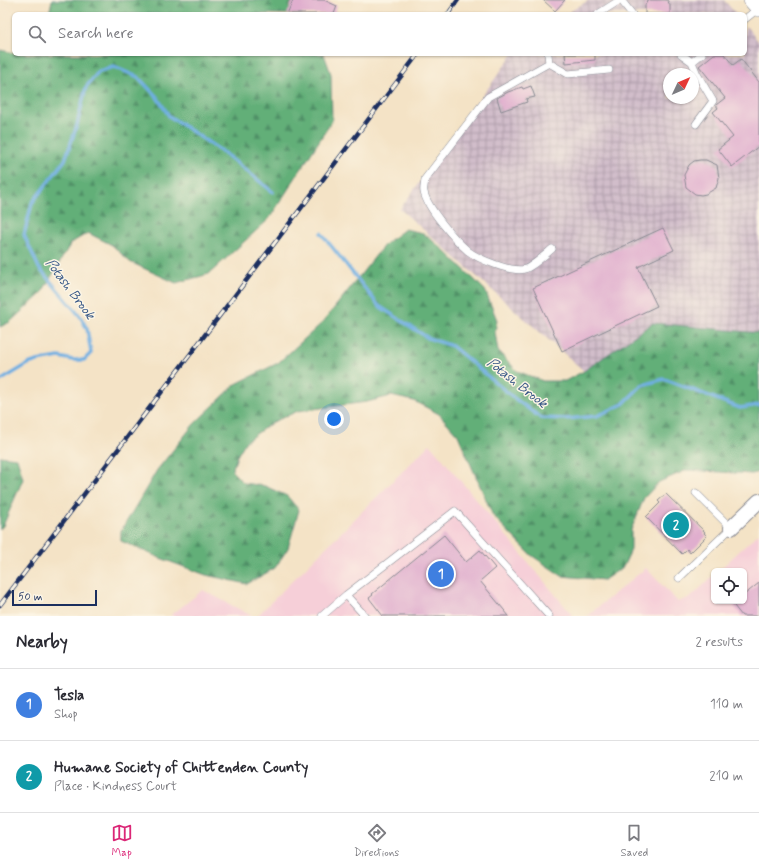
<!DOCTYPE html>
<html lang="en">
<head>
<meta charset="utf-8">
<style>
	:root { --surface:#fff; --page:#f7f7f7; --text:#2b2b33; --muted:#7c7c81; --line:#e1e1e2; --accent:#db2777 }
	body { margin:0; font-family:Mynerve,sans-serif; background:var(--page); color:var(--text) }
	.controls { position:absolute; right:12px; bottom:12px; display:grid; overflow:hidden; border-radius:6px; box-shadow:0 1px 3px #0004 }
	.controls button { width:36px; height:36px; display:grid; place-items:center; padding:0; border:0; border-bottom:1px solid var(--line); background:var(--surface); color:var(--text); font:20px sans-serif }
	.compass { position:absolute; left:663px; top:68px; width:36px; height:36px; border-radius:50%; background:var(--surface); box-shadow:0 1px 3px #0004; rotate:46deg }
	.scale { position:absolute; left:12px; bottom:10px; width:85px; box-sizing:border-box; padding-left:4px; border:2px solid #1b2f5e; border-top:0; font-size:11px; line-height:14px; white-space:nowrap; color:#1b2f5e; -webkit-text-stroke:3px #fcf5e5; paint-order:stroke }
	.you { position:absolute; left:334px; top:419px; width:14px; height:14px; margin:-10px; border:3px solid #fff; border-radius:50%; background:#1a73e8; box-shadow:0 0 0 6px #1a73e833 }
	.badge { display:grid; place-items:center; width:26px; height:26px; border-radius:50%; background:var(--accent); color:#fff; font-size:13px; font-weight:700 }
	.pin { position:absolute; translate:-50% -50%; border:2px solid #fff; box-shadow:0 1px 4px #0006 }
	.list { margin:0; padding:0; list-style:none }
	h2 { display:flex; justify-content:space-between; align-items:center; height:52px; margin:0; padding:0 16px; font-size:17px }
	h2 small { font-size:13px; font-weight:400; color:var(--muted) }
	.list li { display:grid; grid-template-columns:26px 1fr auto; gap:12px; align-items:center; box-sizing:border-box; height:72px; padding:0 16px; border-top:1px solid var(--line) }
	.list b { display:block; font-size:15px; white-space:nowrap }
	.list p { margin:0; font-size:13px; white-space:nowrap; color:var(--muted) }
	.list em { font-size:13px; font-style:normal; color:var(--muted) }
	.icon { flex:none; width:22px; height:22px; fill:none; stroke:currentColor; stroke-width:2; stroke-linecap:round; stroke-linejoin:round }
	.map { position:relative; flex:none; width:759px; height:616px; overflow:hidden }
	.search { position:absolute; background:var(--surface); box-shadow:0 1px 3px #0004; left:12px; right:12px; top:12px; height:44px; display:flex; align-items:center; gap:10px; box-sizing:border-box; padding:0 14px; border-radius:6px; color:var(--muted); font-size:15px }
	.sheet { height:196px; background:var(--surface) }
	nav { display:flex; justify-content:space-around; align-items:center; box-sizing:border-box; height:56px; border-top:1px solid var(--line); background:var(--surface); font-size:11px; color:var(--muted) }
	nav a { display:grid; justify-items:center; gap:2px }
	nav .on { color:var(--accent) }
	.map>svg:first-child { display:block }
</style>
</head>
<body>
<div class="map">
<svg width="759" height="616" viewBox="0 0 759 616">
	<defs>
		<pattern id="industrial-grid" width="8" height="8" patternUnits="userSpaceOnUse"><rect width="8" height="8" fill="#d1bdca"/><path d="M0 4h8M4 0v8" fill="none" stroke="#a99aa7"/></pattern>
		<pattern id="forest-firs" width="22" height="20" patternUnits="userSpaceOnUse"><rect width="22" height="20" fill="#62af78"/><path d="M5 1l3.5 6h-7zM16 11l3.5 6h-7z" fill="#508f66"/></pattern>
	</defs>
	<rect width="100%" height="100%" fill="#fcf5e5"/>
	<filter id="ink" filterUnits="userSpaceOnUse"><feTurbulence type="fractalNoise" baseFrequency=".025" numOctaves="2"/><feDisplacementMap in="SourceGraphic" scale="8" xChannelSelector="R" yChannelSelector="G"/><feConvolveMatrix kernelMatrix="1 2 1 2 8 2 1 2 1" color-interpolation-filters="sRGB"/></filter>
	<filter id="wash" filterUnits="userSpaceOnUse"><feTurbulence type="fractalNoise" baseFrequency=".012" numOctaves="4" result="noise"/><feDisplacementMap in="SourceGraphic" scale="16" xChannelSelector="R" yChannelSelector="G"/><feGaussianBlur stdDeviation="0.9" result="paint"/><feColorMatrix in="noise" values="0 0 0 0 0 0 0 0 0 0 0 0 0 0 0 0 0 1.4 0 .05"/><feComposite in="paint" operator="in"/></filter>
	<g filter="url(#wash)">
		<rect width="100%" height="100%" fill="#f4e3c6"/>
		<path fill="#f6cfd8" d="M 430,444 L 573,616 L 257,616 Z
			M 759,533 L 759,616 L 587,616 L 646,568 L 678,602 L 691,597 L 714,575 L 714,601 L 744,601 L 744,571 L 718,571 Z
			M 203,590 L 252,616 L 170,616 Z"/>
		<path fill="url(#industrial-grid)" fill-rule="evenodd" d="M 589,0 L 724,0 L 736,14 L 566,14 Z
			M 745,25 L 759,42 L 759,333 L 653,323 L 584,371 L 400,209 L 513,54 L 745,54 ZM 669,74 L 693,74 L 693,98 L 669,98 Z"/>
		<path fill="url(#forest-firs)" stroke="#3e6f6b" d="M 52,0 L 291,0 L 302,14 L 49,14 Z
			M 0,50 L 14,53 L 14,54 L 324,54 L 331,74 L 332,121 L 269,219 L 209,274 L 176,283 L 130,262 L 112,245 L 88,233 L 71,243 L 41,294 L 10,322 L 0,327 Z
			M 405,229 L 423,233 L 445,251 L 485,290 L 497,320 L 495,332 L 498,351 L 517,371 L 543,381 L 565,381 L 584,371 L 653,323 L 759,333 L 759,472 L 752,474 L 687,470 L 659,482 L 644,498 L 631,530 L 631,550 L 623,567 L 604,580 L 562,576 L 531,555 L 493,516 L 458,435 L 439,414 L 414,401 L 391,396 L 367,402 L 298,411 L 273,422 L 246,441 L 237,456 L 232,471 L 244,483 L 265,486 L 287,496 L 299,510 L 288,548 L 275,568 L 247,584 L 206,575 L 160,558 L 121,541 L 121,531 L 157,470 L 194,424 L 236,384 L 278,363 L 323,322 L 385,244 Z
			M 0,456 L 17,458 L 23,479 L 3,526 L 0,529 Z"/>
		<g fill="none" stroke-linecap="round" stroke-linejoin="round">
			<path stroke="#6fafe2" stroke-width="3.5" d="M 321,233 L 379,306 L 428,338 L 452,346 L 514,398 L 541,418 L 566,419 L 597,416 L 623,404 L 642,385 L 664,379 L 740,408 L 759,405
				M 0,381 L 28,364 L 37,361 L 59,357 L 73,360 L 84,360 L 91,353 L 87,329 L 80,316 L 39,268 L 24,235 L 32,203 L 65,160 L 77,125 L 86,87 L 99,71 L 114,67 L 138,77 L 157,97 L 169,116 L 224,153 L 273,192"/>
		</g>
		<g id="blocks">
			<path fill="#e0aece" d="M 293,0 L 324,0 L 337,6 L 334,14 L 287,14 Z
				M 543,0 L 565,0 L 555,11 Z
				M 648,0 L 667,0 L 670,5 L 670,14 L 645,14 L 645,5 Z
				M 565,54 L 595,54 L 595,60 L 566,63 Z
				M 714,54 L 724,54 L 733,65 L 741,59 L 759,82 L 759,146 L 732,167 L 718,149 L 733,137 L 713,112 L 718,108 L 716,105 L 725,98 L 699,66 Z
				M 531,86 L 535,97 L 526,99 L 527,102 L 501,111 L 497,98 L 508,92 L 522,87 L 523,89 Z
				M 700,160 L 706,160 L 717,165 L 719,178 L 716,188 L 706,194 L 701,195 L 695,194 L 686,187 L 684,175 L 689,165 L 694,161 Z
				M 663,228 L 674,250 L 638,267 L 657,306 L 562,351 L 533,288 Z
				M 666,494 L 705,532 L 704,533 L 707,536 L 690,553 L 687,549 L 682,554 L 646,517 L 660,503 L 658,501 Z
				M 444,535 L 466,562 L 480,550 L 495,568 L 480,581 L 509,616 L 383,616 L 369,598 L 373,595 L 372,594 Z
				M 759,583 L 759,616 L 742,616 L 730,601 L 744,601 L 744,595 Z"/>
		</g>
	</g>
	<g filter="url(#ink)">
		<use href="#blocks" fill-opacity="0" stroke="#888992" stroke-width="1"/>
		<g fill="none" stroke-linecap="round" stroke-linejoin="round">
			<defs>
				<path id="service" d="M 621,0 L 632,14
					M 598,14 L 620,0
					M 745,19 L 759,8
					M 548,54 L 549,63 L 488,97 L 425,179 C 425,183 423,188 424,192 C 427,208 455,240 468,251 C 478,259 512,273 525,269 C 532,267 546,254 552,249
					M 681,54 L 692,62 L 702,54
					M 692,62 L 697,74 L 713,101 L 696,124
					M 549,63 L 568,74 L 609,70
					M 679,578 L 731,528 L 696,493
					M 346,595 L 455,511 L 549,616
					M 322,616 L 346,595 L 365,616"/>
				<path id="minor" d="M 731,528 L 759,501"/>
				<path id="tertiary" d="M 752,0 L 759,8"/>
			</defs>
			<use href="#service" stroke="#888992" stroke-width="8"/>
			<use href="#minor" stroke="#888992" stroke-width="16"/>
			<use href="#tertiary" stroke="#888992" stroke-width="18"/>
			<use href="#service" stroke="#fff" stroke-width="7"/>
			<use href="#minor" stroke="#fff" stroke-width="14"/>
			<use href="#tertiary" stroke="#fff" stroke-width="17"/>
			<defs>
				<path id="rail" d="M 448,14 L 458,0
					M 0,605 L 418,54"/>
			</defs>
			<use href="#rail" stroke="#1b2f5e" stroke-width="4.5"/>
			<use href="#rail" stroke="#fcf5e5" stroke-width="3" stroke-dasharray="9" stroke-linecap="butt"/>
		</g>
	</g>
	<g text-anchor="middle" dominant-baseline="central" stroke-width="3" stroke-linejoin="round" paint-order="stroke">
		<g font-size="14" font-style="italic" fill="#345586" stroke="#fcf5e5">
			<text transform="translate(70 289) rotate(53)">Potash Brook</text>
			<text transform="translate(517 383) rotate(38)">Potash Brook</text>
		</g>
	</g>
</svg>
<div class="controls">
<button><svg class="icon" aria-label="locate" viewBox="0 0 24 24"><circle cx="12" cy="12" r="6"/><path d="M12 2v4M12 18v4M2 12h4M18 12h4"/></svg></button>
</div>
<svg class="compass" viewBox="-18 -18 36 36"><path d="M0-13l5 13h-10z" fill="#e53935"/><path d="M0 13l5-13h-10z" fill="#7c7c81"/></svg>
<div class="scale">50 m</div>
<div class="you"></div>
<div class="pin badge" style="left:441px;top:574px;background:#3f7fe0">1</div>
<div class="pin badge" style="left:676px;top:525px;background:#0f9aa8">2</div>
<div class="search"><svg class="icon" aria-label="search" viewBox="0 0 24 24"><circle cx="10" cy="10" r="6"/><path d="M15 15l6 6"/></svg>Search here</div>
</div>
<section class="sheet">
<h2>Nearby<small>2 results</small></h2>
<ul class="list">
<li><span class="badge" style="background:#3f7fe0">1</span><div><b>Tesla</b><p>Shop</p></div><em>110 m</em></li>
<li><span class="badge" style="background:#0f9aa8">2</span><div><b>Humane Society of Chittenden County</b><p>Place · Kindness Court</p></div><em>210 m</em></li>
</ul>
</section>
<nav>
<a class="on"><svg class="icon" aria-label="map" viewBox="0 0 24 24"><path d="M3 6l6-2 6 2 6-2v14l-6 2-6-2-6 2zM9 4v14M15 6v14"/></svg>Map</a>
<a><svg class="icon" aria-label="directions" viewBox="0 0 24 24"><path d="M12 3l9 9-9 9-9-9zM9 14v-3h6M13 9l2 2-2 2"/></svg>Directions</a>
<a><svg class="icon" aria-label="saved" viewBox="0 0 24 24"><path d="M7 4h10v16l-5-4-5 4z"/></svg>Saved</a>
</nav>
</body>
</html>
